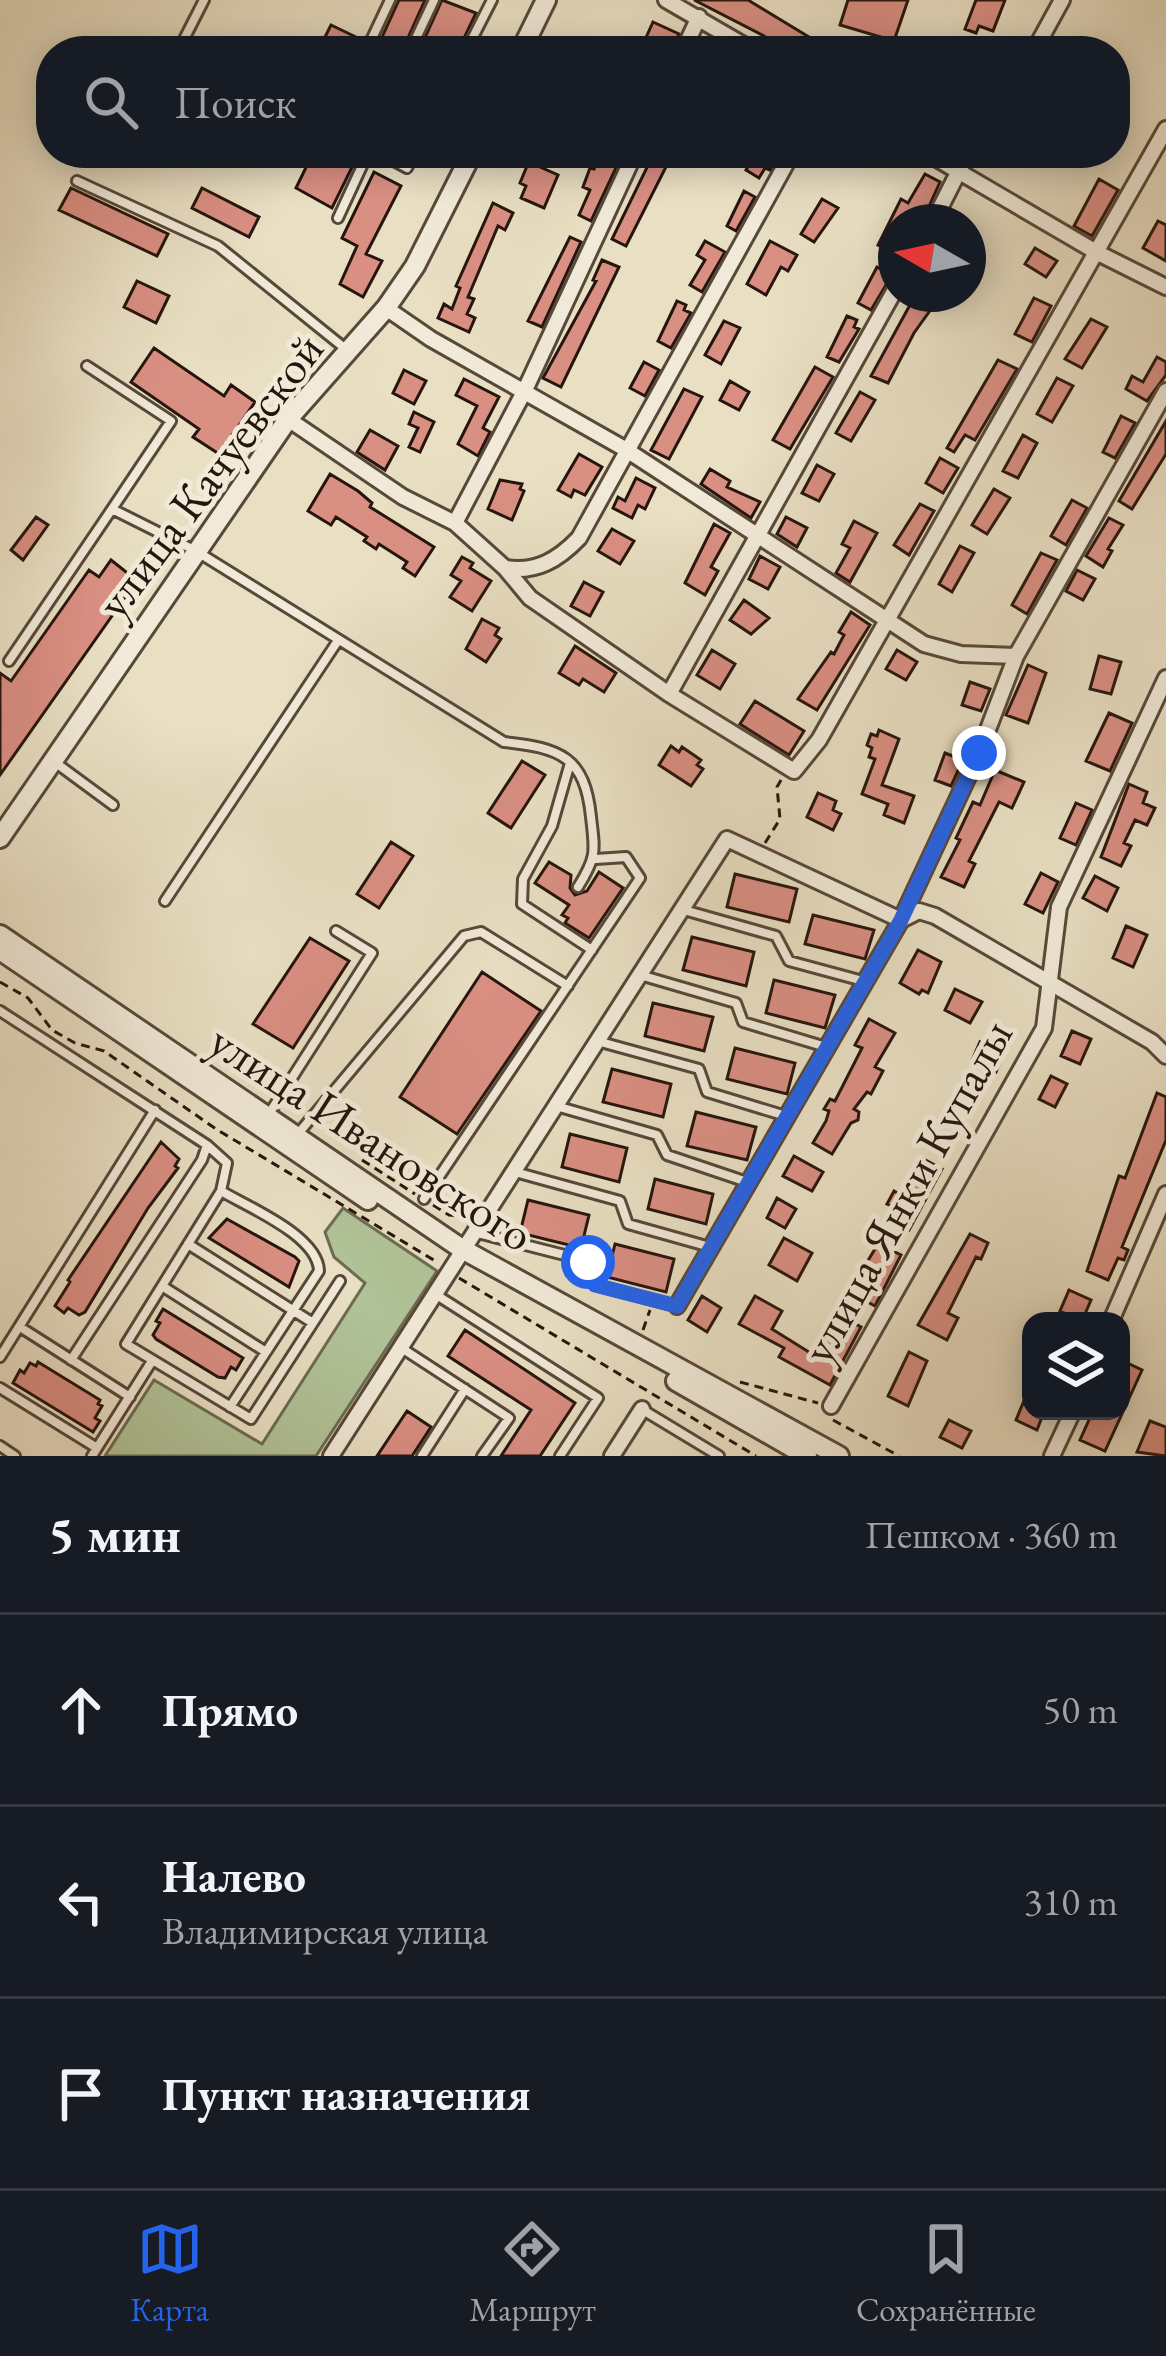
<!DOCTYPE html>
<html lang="ru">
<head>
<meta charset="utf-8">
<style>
	:root { --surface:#171b24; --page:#242831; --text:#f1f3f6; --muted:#9ea1a6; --line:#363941; --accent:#2563eb }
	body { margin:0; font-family:"EB Garamond",serif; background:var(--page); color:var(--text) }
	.controls { position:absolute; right:36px; bottom:36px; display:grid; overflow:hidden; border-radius:24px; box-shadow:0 6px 30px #0003 }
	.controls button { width:108px; height:108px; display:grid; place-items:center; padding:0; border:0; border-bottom:3px solid var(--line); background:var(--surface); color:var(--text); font:60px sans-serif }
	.compass { position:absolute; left:878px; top:204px; width:108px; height:108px; border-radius:50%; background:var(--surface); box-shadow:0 6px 30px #0003; rotate:279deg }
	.stop { position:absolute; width:36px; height:36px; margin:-27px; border:9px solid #2563eb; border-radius:50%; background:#fff }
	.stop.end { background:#2563eb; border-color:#fff; box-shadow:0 3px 12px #0008 }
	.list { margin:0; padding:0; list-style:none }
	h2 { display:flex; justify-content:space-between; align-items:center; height:156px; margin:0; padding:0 48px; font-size:51px }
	h2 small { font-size:39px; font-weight:400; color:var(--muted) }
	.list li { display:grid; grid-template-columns:78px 1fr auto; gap:36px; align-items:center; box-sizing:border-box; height:192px; padding:0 48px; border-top:3px solid var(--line) }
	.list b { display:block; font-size:45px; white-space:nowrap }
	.list p { margin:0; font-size:39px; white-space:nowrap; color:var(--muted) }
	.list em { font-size:39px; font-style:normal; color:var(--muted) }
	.icon { flex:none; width:66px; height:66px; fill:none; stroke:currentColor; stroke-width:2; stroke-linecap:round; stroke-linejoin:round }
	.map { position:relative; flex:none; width:1166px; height:1456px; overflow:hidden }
	.search { position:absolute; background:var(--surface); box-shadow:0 6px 30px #0003; left:36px; right:36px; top:36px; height:132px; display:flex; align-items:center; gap:30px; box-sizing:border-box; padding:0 42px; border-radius:48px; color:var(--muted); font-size:45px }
	.sheet { height:732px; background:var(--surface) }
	nav { display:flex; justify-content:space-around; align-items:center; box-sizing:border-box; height:168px; border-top:3px solid var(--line); background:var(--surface); font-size:33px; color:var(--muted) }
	nav a { display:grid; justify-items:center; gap:6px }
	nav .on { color:var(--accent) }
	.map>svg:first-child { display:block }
</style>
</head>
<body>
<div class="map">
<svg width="1166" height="1456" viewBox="0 0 1166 1456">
	<rect width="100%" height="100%" fill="#e9dfc3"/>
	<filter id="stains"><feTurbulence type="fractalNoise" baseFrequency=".00167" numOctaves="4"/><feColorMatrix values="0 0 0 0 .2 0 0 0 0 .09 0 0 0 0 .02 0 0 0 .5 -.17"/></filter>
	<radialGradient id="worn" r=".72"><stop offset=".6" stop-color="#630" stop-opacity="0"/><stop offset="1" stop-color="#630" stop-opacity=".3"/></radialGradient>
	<path fill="#b1c398" stroke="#6c6c52" stroke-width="3" d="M 343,1208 L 437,1271 L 316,1456 L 105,1456 L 154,1380 L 262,1444 L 365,1283 L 334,1257 L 325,1232 Z"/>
	<path fill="#da8f83" stroke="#26150d" stroke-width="3" d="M 399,0 L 425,0 L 402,51 L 388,51 L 378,46 Z
		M 442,0 L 476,13 L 458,51 L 419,51 Z
		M 694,0 L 748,0 L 832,51 L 778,51 L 761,42 L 764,36 Z
		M 848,0 L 908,0 L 894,41 L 840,25 Z
		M 976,0 L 1005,0 L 993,31 L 979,26 L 976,33 L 965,29 Z
		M 653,22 L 679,34 L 671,51 L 661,51 L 644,42 Z
		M 331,25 L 362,40 L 357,51 L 318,51 Z
		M 313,153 L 359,153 L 332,208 L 296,188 Z
		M 509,153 L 544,153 L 538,166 L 558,175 L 544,208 L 521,198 L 526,186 L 520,183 L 529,161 Z
		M 608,153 L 623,153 L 591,221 L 579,215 L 590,190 L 583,187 L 590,168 L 594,169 L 597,162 L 604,164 Z
		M 654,153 L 673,153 L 626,246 L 612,239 Z
		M 756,153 L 779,153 L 770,170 L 765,168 L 759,178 L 746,170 Z
		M 374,172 L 401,186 L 366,254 L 382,261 L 363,297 L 340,284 L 357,246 L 342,238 Z
		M 925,174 L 940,182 L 922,222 L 896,222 L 896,254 L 878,245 L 901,199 L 908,203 Z
		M 1099,179 L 1118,190 L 1092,236 L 1074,226 Z
		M 71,188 L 168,234 L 157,256 L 59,210 Z
		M 202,188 L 259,217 L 249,237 L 192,208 Z
		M 744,191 L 755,197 L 736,231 L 727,226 Z
		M 822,199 L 838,208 L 814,242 L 801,234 Z
		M 493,203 L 513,213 L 505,230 L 498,226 L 468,297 L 474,299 L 467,314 L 475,318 L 469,332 L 438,318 L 444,304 L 452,309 L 460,288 L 456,286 Z
		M 1158,221 L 1166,225 L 1166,261 L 1143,248 Z
		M 570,237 L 581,242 L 542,327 L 528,321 Z
		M 705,241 L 725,252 L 702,292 L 690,285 L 705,260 L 697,255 Z
		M 770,241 L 797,255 L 788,271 L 781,267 L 766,295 L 747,284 Z
		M 1035,248 L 1057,261 L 1046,277 L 1025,264 Z
		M 602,260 L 619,267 L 561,387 L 543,378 L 596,281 L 593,280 Z
		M 877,267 L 892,275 L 871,310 L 858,303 Z
		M 137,281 L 169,296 L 156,323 L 124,307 Z
		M 916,294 L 939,298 L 914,333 L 888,383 L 871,376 Z
		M 1034,298 L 1051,306 L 1032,342 L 1015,334 Z
		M 677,301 L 686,305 L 684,310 L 691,313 L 671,348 L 658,341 Z
		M 847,316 L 857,320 L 854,327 L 859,329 L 839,362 L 827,357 Z
		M 1091,319 L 1107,327 L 1082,368 L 1065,359 Z
		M 724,321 L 740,328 L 721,364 L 705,355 Z
		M 154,348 L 224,396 L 231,385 L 255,402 L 219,454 L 193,437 L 199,429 L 131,382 Z
		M 1157,357 L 1166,362 L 1166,375 L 1147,401 L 1126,389 L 1132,376 L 1143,382 Z
		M 998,360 L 1017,369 L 975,440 L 965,435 L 954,452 L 947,448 Z
		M 644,362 L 659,370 L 645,396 L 630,388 Z
		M 815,367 L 833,377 L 790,449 L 773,440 Z
		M 404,370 L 426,381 L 414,404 L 393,393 Z
		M 1057,378 L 1073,386 L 1052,422 L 1037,414 Z
		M 464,379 L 499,397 L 483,428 L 490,432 L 478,456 L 458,444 L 477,406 L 456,395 Z
		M 730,381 L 749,392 L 739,410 L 720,400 Z
		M 684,389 L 702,397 L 669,459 L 651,450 Z
		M 860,392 L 875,400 L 851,441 L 836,433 Z
		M 414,412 L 434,422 L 420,452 L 409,447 L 418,428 L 409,424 Z
		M 1121,416 L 1135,423 L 1115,458 L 1103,452 Z
		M 1166,421 L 1166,454 L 1132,509 L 1119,501 Z
		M 370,430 L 398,446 L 385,470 L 357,452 Z
		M 1023,435 L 1037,443 L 1018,478 L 1003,471 Z
		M 579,454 L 602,467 L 585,495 L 574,490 L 571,497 L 558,490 Z
		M 940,458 L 958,468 L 943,493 L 926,483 Z
		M 817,465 L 834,474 L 819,501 L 802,493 Z
		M 710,469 L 730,481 L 727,487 L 760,502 L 751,518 L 701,484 Z
		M 330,474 L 358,491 L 372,503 L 370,507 L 434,547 L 415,576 L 403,568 L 407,562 L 379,544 L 376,549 L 364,541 L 367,537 L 336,517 L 331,525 L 308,511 Z
		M 636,478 L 655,488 L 645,509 L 638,505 L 632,518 L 613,508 L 618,497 L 625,501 Z
		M 500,480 L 522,484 L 520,489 L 524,491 L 512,520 L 488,509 Z
		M 994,489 L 1010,498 L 987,534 L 972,525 Z
		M 1072,500 L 1087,508 L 1066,545 L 1051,536 Z
		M 920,504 L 934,511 L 909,555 L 894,545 Z
		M 36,517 L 48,525 L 23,560 L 11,550 Z
		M 786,517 L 807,528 L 797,547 L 777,534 Z
		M 1109,518 L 1123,525 L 1108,549 L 1112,551 L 1103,567 L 1086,556 Z
		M 854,521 L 877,533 L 850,582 L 836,573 L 850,548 L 842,544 Z
		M 714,524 L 730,533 L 711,567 L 718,571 L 705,595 L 685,583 Z
		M 612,529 L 634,541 L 620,564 L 598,551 Z
		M 960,546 L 974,553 L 952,592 L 939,584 Z
		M 1041,553 L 1057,560 L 1027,614 L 1012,605 Z
		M 760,556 L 780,567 L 768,589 L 749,579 Z
		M 462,557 L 473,563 L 470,568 L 491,581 L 472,611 L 450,597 L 461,581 L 451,575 Z
		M 111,560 L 130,575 L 118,591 L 126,596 L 0,775 L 0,673 L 11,681 L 89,570 L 99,577 Z
		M 1077,570 L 1095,579 L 1083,600 L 1066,591 Z
		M 584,582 L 603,592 L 590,616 L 571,606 Z
		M 744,600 L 769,618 L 751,634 L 730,620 Z
		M 851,612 L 870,625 L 817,710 L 798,699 L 831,652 L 834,654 L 844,635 L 839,632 Z
		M 482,619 L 499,628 L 495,635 L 501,639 L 486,662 L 466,649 Z
		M 575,646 L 616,673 L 604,692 L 583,679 L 579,685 L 559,673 Z
		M 712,650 L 735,664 L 720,689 L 697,675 Z
		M 897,650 L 917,662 L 906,680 L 886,669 Z
		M 1099,656 L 1121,662 L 1111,694 L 1090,689 Z
		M 1028,665 L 1046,673 L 1028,723 L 1006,715 Z
		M 970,682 L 990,689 L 981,711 L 962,705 Z
		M 755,701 L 804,731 L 789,755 L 740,724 Z
		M 1109,713 L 1132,723 L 1110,771 L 1086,761 Z
		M 879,730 L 899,739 L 882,785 L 914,796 L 904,823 L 884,815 L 888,804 L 862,794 L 875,759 L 869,757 L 872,748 L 867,745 L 871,734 L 877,736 Z
		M 671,746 L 679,752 L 682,747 L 701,760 L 697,765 L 703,769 L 691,786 L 659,765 Z
		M 945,753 L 963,760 L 951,786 L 935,780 Z
		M 522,761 L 545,775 L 511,828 L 488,813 Z
		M 995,770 L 1024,782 L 1012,808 L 999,802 L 969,861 L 975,864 L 964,887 L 941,877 L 960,840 L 956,838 L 973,802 L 980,805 Z
		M 1129,784 L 1147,792 L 1143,803 L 1155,808 L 1147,825 L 1135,820 L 1124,843 L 1131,846 L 1121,866 L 1101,857 Z
		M 818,793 L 836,801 L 833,810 L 841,814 L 833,830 L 807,817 Z
		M 1076,803 L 1092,810 L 1076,845 L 1060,838 Z
		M 391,842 L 413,856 L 379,908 L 357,894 Z
		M 549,862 L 571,875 L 570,888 L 575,895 L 587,891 L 599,872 L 623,888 L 589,938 L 565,923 L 568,918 L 562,915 L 569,905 L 535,883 Z
		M 1041,873 L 1058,882 L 1043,913 L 1025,904 Z
		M 735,874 L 797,889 L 789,922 L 727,907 Z
		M 1095,876 L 1118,888 L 1107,911 L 1083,898 Z
		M 813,915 L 874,930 L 865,959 L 805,944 Z
		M 1126,926 L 1147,935 L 1133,967 L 1113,958 Z
		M 692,937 L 754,952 L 746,986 L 683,970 Z
		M 310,938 L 349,961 L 293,1048 L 253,1024 Z
		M 918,950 L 941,962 L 928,993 L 922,990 L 919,994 L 900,983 Z
		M 482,972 L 541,1011 L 457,1134 L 400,1097 Z
		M 774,980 L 835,995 L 825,1028 L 766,1013 Z
		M 955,989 L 982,1002 L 970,1023 L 945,1010 Z
		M 653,1003 L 713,1017 L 704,1051 L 645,1036 Z
		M 869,1019 L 895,1033 L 875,1067 L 883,1071 L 871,1094 L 867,1092 L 854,1109 L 859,1112 L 858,1120 L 851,1123 L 832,1154 L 813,1143 L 826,1121 L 829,1111 L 824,1109 L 830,1099 L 835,1101 L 862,1048 L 855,1045 Z
		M 1072,1031 L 1091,1039 L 1080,1064 L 1061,1056 Z
		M 980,1042 L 1005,1052 L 996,1072 L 972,1060 Z
		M 735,1048 L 795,1063 L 787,1094 L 727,1079 Z
		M 612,1069 L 671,1084 L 663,1117 L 603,1102 Z
		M 1051,1076 L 1067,1084 L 1055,1107 L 1039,1099 Z
		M 1157,1093 L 1166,1097 L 1166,1140 L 1122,1247 L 1128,1250 L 1124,1260 L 1118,1258 L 1108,1280 L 1087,1271 L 1119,1176 L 1125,1178 Z
		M 696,1112 L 756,1127 L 747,1160 L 687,1146 Z
		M 570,1134 L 627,1148 L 619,1182 L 562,1167 Z
		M 161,1142 L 179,1159 L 175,1166 L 178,1168 L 148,1208 L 85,1312 L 79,1315 L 68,1308 L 64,1313 L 55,1306 L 70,1282 L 68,1280 Z
		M 794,1156 L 823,1172 L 812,1191 L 783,1176 Z
		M 922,1158 L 942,1169 L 909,1230 L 888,1220 L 894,1207 L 887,1204 L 894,1191 L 901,1195 Z
		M 655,1179 L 713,1194 L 706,1224 L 648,1209 Z
		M 777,1198 L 796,1209 L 785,1228 L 767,1218 Z
		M 528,1200 L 589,1215 L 581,1248 L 520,1233 Z
		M 227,1219 L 295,1257 L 299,1261 L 289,1287 L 209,1238 Z
		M 970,1234 L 988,1243 L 981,1259 L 976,1257 L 948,1313 L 958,1318 L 947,1340 L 918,1325 Z
		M 784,1238 L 812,1253 L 797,1281 L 769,1265 Z
		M 615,1244 L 674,1259 L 666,1292 L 607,1277 Z
		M 878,1244 L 901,1255 L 875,1306 L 849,1292 Z
		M 1069,1290 L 1091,1300 L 1082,1321 L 1060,1311 Z
		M 702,1296 L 721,1308 L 707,1332 L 688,1320 Z
		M 755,1296 L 782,1311 L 772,1329 L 812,1354 L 834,1313 L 861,1327 L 830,1385 L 779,1357 L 784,1348 L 739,1324 Z
		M 163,1309 L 243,1358 L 236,1370 L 231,1367 L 225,1378 L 218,1377 L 156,1339 L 153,1335 L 160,1323 L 156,1321 Z
		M 465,1330 L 575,1403 L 540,1456 L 501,1456 L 531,1410 L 448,1356 Z
		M 909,1352 L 927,1361 L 908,1406 L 888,1396 Z
		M 1121,1360 L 1142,1370 L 1105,1451 L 1080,1440 L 1093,1411 L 1121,1411 Z
		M 38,1362 L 100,1400 L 98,1404 L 102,1406 L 95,1418 L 100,1421 L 93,1432 L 13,1383 L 20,1370 L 24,1373 L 30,1363 L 36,1366 Z
		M 1031,1384 L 1031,1412 L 1042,1417 L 1037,1430 L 1016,1420 Z
		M 407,1411 L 431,1427 L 412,1456 L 377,1456 Z
		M 949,1420 L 971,1431 L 962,1448 L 940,1437 Z
		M 1150,1421 L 1166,1427 L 1166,1456 L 1137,1452 Z"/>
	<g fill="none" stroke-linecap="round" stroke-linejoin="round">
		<defs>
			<path id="service" d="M 178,51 L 204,0
				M 366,51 L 390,0
				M 410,51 L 434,0
				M 466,51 L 492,0
				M 379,153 L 407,168 L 415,153
				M 77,181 L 218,246 L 347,350
				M 338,218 L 368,153
				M 87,366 L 171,421 L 112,509
				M 9,661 L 112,509 L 196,551 L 504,742 C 561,748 585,757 591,817 C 595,851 597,857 578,887
				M 56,763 L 113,805
				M 570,763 L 552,826 L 523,879 L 522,904 L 592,950
				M 165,901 L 337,642
				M 684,910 L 776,936 L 789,961 L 863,981
				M 640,975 L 736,1003 L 743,1022 L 826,1047
				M 0,1011 L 207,1145 L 227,1163 L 221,1191 L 126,1344 L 251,1419 L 340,1281
				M 597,1041 L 699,1069 L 707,1092 L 786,1116
				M 556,1106 L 657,1135 L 667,1155 L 747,1182
				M 267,1117 L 372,953 L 336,931
				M 297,1135 L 464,936 L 481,932 L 568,986
				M 515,1172 L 620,1201 L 628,1224 L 710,1247
				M 221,1191 C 250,1208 318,1236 319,1271 L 230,1407
				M 424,1199 L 640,878 L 626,857 L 596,859
				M 474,1232 L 588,1261 L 595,1285 L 675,1306
				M 188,1244 L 313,1323
				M 162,1286 L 266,1352
				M 435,1294 L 598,1398 L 560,1456
				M 20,1327 L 130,1397
				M 400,1347 L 509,1418 L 482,1456
				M 0,1357 L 155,1110
				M 71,1360 L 202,1160 L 207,1145
				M 0,1388 L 97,1448
				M 643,1410 L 719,1456
				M 0,1446 L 15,1456
				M 92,1456 L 152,1361
				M 422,1456 L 465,1389"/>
			<path id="minor" d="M 666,0 L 754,51
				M 683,51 L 699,17
				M 1034,51 L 1062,0
				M 927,153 L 1098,253 L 1166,287
				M 933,222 L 968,153
				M 386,308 L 431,339 L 625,449 L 924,644 L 961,654 L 1016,656
				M 288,419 L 403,497 L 455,523 L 505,568 L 530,598 L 669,694 L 794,771 L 819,740 L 1166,129
				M 455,523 L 525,390 L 635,153
				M 505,568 C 536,573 558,560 579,538 L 792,153
				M 669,694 L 896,288
				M 677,1306 L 901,920 L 979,753 L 1016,656 L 1166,391
				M 1111,1321 L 1166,1194
				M 831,1406 L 1044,1028 L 1059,907 L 1166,678
				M 331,1456 L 727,839 L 901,920 L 919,911 L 935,916 L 1152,1042 L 1166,1056
				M 612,1456 L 642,1409
				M 1052,1456 L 1073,1411"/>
			<path id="tertiary" d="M 521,51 L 546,0
				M 0,838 L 288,419 L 386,308 L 415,266 L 472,153
				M 0,935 L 462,1249 L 839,1456
				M 0,950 L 368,1200
				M 676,1381 L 807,1456"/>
		</defs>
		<use href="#service" stroke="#57483a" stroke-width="14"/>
		<use href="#minor" stroke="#57483a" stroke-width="20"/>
		<use href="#tertiary" stroke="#57483a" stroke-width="24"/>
		<path stroke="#26150d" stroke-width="3" stroke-dasharray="9 6" stroke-linecap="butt" d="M 765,843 L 780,819 L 777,787 L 781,780
			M 0,982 L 28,998 L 52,1030 L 75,1043 L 104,1051 L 216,1129 L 437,1262
			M 362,1160 L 415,1194
			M 433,1205 L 449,1215 L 468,1217
			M 459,1278 L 756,1456
			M 643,1330 L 650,1310
			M 740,1382 L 818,1403
			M 833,1420 L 899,1456"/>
		<use href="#service" stroke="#f1ead8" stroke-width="8"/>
		<use href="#minor" stroke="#f1ead8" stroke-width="14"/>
		<use href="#tertiary" stroke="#f1ead8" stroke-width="18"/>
	</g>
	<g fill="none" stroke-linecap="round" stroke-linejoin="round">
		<path stroke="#2563eb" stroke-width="15" d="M 588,1262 L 595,1285 L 677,1306 L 901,920 L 979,753"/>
	</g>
	<g text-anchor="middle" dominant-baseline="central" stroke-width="10" stroke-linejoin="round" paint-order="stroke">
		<g font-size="48" fill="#26150d" stroke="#f1ead8">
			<text transform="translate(209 475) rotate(-53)">улица Качуевской</text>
			<text transform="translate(372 1137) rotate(33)">улица Ивановского</text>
			<text transform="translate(906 1191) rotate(-61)">улица Янки Купалы</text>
		</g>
	</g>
	<rect width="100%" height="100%" filter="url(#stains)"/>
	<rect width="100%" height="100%" fill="url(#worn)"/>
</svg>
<div class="controls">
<button><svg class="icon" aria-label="layers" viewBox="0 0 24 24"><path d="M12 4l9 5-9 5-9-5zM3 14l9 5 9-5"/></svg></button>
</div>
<svg class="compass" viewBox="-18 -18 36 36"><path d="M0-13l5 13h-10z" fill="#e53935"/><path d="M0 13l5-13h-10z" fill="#9ea1a6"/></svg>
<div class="stop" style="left:588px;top:1262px"></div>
<div class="stop end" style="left:979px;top:753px"></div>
<div class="search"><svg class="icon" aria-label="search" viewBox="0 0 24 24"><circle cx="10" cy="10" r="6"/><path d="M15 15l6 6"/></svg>Поиск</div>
</div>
<section class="sheet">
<h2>5 мин<small>Пешком · 360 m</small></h2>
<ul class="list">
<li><svg class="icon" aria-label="ahead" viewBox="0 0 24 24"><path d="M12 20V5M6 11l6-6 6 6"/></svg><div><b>Прямо</b></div><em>50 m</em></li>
<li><svg class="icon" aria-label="left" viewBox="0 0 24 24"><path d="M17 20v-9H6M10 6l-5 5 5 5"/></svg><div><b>Налево</b><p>Владимирская улица</p></div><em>310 m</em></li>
<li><svg class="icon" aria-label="arrive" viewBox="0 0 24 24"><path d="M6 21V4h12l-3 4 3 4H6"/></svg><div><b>Пункт назначения</b></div></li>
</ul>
</section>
<nav>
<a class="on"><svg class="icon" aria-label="map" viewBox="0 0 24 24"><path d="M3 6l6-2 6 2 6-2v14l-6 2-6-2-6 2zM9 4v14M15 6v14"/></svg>Карта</a>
<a><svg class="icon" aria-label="directions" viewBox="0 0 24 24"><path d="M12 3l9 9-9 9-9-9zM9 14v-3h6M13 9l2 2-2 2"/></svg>Маршрут</a>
<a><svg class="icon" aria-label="saved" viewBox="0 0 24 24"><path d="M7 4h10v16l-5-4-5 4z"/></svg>Сохранённые</a>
</nav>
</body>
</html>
